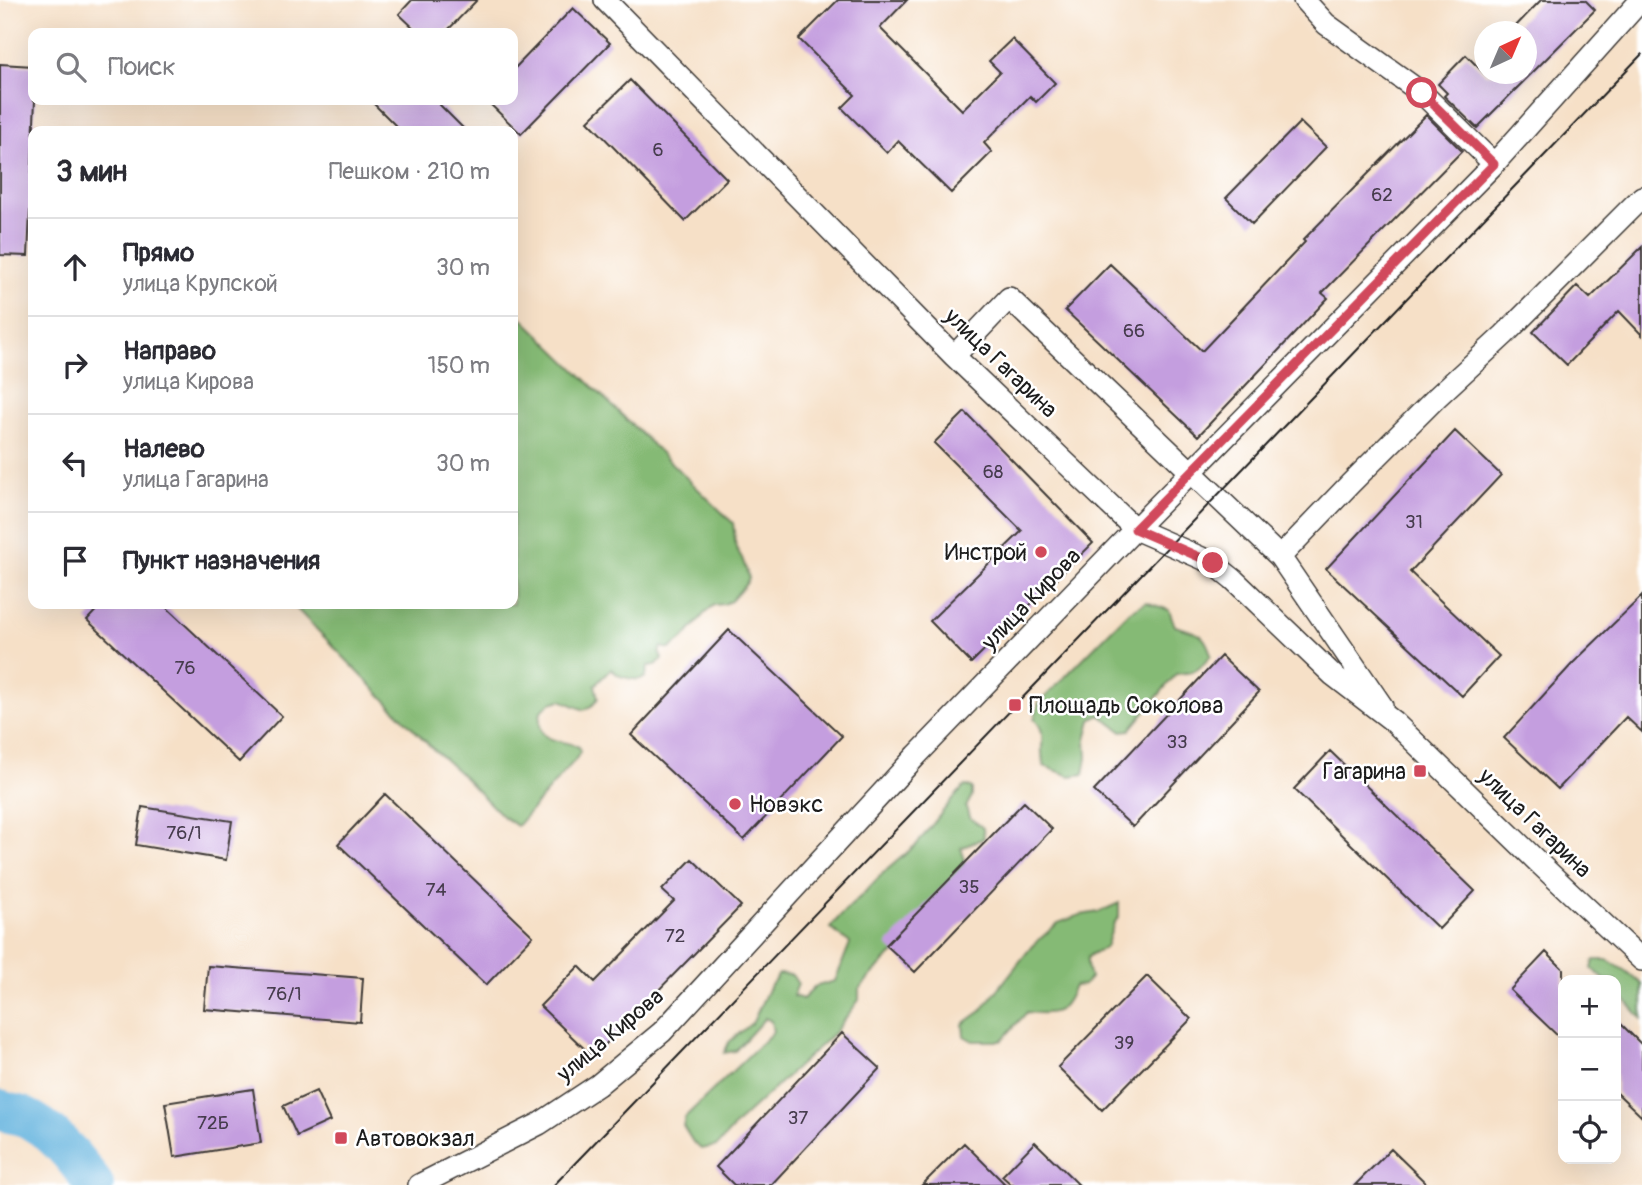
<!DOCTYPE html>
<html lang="ru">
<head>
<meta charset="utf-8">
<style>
	:root { --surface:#fff; --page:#f7f7f7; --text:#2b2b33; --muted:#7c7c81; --line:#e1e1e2 }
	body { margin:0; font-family:Pangolin,sans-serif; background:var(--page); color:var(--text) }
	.controls { position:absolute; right:21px; bottom:21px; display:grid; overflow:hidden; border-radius:14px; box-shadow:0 7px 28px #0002 }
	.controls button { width:63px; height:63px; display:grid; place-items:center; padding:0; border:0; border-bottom:2px solid var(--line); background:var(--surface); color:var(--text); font:35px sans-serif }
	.compass { position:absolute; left:1474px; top:21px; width:63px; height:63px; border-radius:50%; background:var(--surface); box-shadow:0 7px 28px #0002; rotate:44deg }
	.stop { position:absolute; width:21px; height:21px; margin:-16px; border:5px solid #d1495b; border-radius:50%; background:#fff }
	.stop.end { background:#d1495b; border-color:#fff; box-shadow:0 2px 7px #0008 }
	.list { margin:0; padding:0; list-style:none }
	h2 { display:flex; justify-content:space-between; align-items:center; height:91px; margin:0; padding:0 28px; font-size:30px }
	h2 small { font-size:23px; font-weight:400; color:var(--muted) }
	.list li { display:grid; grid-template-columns:46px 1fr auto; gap:21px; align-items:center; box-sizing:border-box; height:98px; padding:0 28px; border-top:2px solid var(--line) }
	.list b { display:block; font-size:26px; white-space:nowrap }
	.list p { margin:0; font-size:23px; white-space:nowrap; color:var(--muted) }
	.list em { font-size:23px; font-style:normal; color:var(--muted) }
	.icon { flex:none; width:38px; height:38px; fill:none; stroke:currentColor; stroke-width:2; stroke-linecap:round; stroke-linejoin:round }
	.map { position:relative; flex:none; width:1642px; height:1185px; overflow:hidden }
	.search { position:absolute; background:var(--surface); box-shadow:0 7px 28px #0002; left:28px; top:28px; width:490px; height:77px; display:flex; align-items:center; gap:18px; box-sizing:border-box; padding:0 24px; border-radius:14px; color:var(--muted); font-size:26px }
	.panel { position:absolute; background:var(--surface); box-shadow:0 7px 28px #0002; left:28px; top:126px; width:490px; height:483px; border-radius:14px }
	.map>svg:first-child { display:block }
</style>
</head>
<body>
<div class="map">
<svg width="1642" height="1185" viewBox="0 0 1642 1185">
	<rect width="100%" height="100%" fill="#fff"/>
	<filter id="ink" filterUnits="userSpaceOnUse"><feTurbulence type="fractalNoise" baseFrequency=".0143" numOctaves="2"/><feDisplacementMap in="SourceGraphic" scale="14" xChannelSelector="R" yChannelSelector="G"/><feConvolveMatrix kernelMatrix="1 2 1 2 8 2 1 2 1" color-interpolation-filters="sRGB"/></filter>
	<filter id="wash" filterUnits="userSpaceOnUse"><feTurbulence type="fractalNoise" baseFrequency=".00686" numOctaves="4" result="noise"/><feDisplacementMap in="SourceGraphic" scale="28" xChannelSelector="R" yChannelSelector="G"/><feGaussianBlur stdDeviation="1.57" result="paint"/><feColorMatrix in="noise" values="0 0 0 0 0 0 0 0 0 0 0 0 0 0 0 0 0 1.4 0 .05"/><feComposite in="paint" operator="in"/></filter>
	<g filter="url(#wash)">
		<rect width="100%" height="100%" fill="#f6e0c7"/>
		<path fill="#85ba75" stroke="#506b48" stroke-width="2" d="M 513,314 L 518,314 L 733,523 L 736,548 L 742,558 L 749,578 L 746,584 L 731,601 L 724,604 L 714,605 L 704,614 L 686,636 L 670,649 L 662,647 L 659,652 L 662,659 L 656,665 L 648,666 C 646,679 646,680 633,679 C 621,677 620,677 611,669 L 595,685 L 598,698 L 593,705 L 584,710 L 561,700 L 551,703 L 541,711 C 534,747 560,737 579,747 L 580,752 L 576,759 L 517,826 L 501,815 L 462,775 L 432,748 L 292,604 L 513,604 Z
			M 1146,602 L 1169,610 L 1175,626 C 1196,632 1205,632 1211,655 C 1200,670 1195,673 1176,674 L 1130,730 L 1121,731 L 1100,715 L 1091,720 L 1086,739 L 1087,758 L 1084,774 L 1070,776 L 1044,766 C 1043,762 1042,758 1042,754 C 1041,740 1046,730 1034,719 L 1039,703 L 1130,611 Z
			M 965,786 L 972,788 L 972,796 L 966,807 L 969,817 L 983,828 L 984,838 L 961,848 L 965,860 L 959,889 L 914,936 L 885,961 L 859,989 L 859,1000 L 835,1032 L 743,1117 L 717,1146 L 701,1149 L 693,1142 L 683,1126 L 685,1117 L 773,1032 L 771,1021 L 765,1018 L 735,1051 L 724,1053 L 729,1042 L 753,1022 L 768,989 L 779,974 L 792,975 L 798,984 L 793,996 L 803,999 L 814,987 L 835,981 L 850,943 L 830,928 L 839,917 L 864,893 L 882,874 L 917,844 L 951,801 Z
			M 1119,903 L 1119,917 L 1114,923 L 1106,947 C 1087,957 1083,953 1090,978 L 1084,985 L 1074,986 C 1064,1013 1055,1016 1027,1012 L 1001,1041 L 973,1041 L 964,1036 L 963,1024 L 981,1011 L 1032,946 L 1058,923 L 1080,915 L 1099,912 Z
			M 1594,960 L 1607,960 L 1624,970 L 1642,984 L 1642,1019 L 1616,990 L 1616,980 L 1605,980 L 1592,969 Z"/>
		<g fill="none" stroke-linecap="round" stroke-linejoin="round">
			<path stroke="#64b3de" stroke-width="40" d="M 0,1110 C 7,1113 15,1114 22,1116 C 52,1128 76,1159 94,1185"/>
		</g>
		<g id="blocks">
			<path fill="#c49edf" d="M 412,0 L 477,0 L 445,33 L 419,33 L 399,14 Z
				M 838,0 L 907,0 L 880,28 L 962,110 L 1000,72 L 989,61 L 1012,39 L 1055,83 L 1036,102 L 1030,96 L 984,143 L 992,152 L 951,193 L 898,141 L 887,153 L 842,108 L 855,95 L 799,39 Z
				M 1541,0 L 1585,0 L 1595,10 L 1477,128 L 1444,96 L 1447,93 L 1438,84 L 1466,55 L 1485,74 L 1527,74 L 1527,32 L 1510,32 Z
				M 573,8 L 610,43 L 521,134 L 486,100 L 513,100 L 513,70 Z
				M 0,64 L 33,66 L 33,100 L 35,100 L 28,256 L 0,255 Z
				M 630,80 L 727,179 L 685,221 L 588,121 Z
				M 370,100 L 435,100 L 466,131 L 401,131 Z
				M 1426,115 L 1462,151 L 1322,293 L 1328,298 L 1198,436 L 1065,310 L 1110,264 L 1202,351 L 1305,242 L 1303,240 Z
				M 1300,122 L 1326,147 L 1252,224 L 1226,198 Z
				M 1642,247 L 1642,335 L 1619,311 L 1567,365 L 1533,332 L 1577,286 L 1590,298 Z
				M 965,412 L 1093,543 L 971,663 L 930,621 L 1022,531 L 934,443 Z
				M 1455,431 L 1501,475 L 1410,572 L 1499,656 L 1462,696 L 1326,569 Z
				M 1642,596 L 1642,732 L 1626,717 L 1558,789 L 1504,738 L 1573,663 Z
				M 102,604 L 163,604 L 282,716 L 239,762 L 87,620 Z
				M 729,630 L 842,736 L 744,840 L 631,735 Z
				M 1221,656 L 1259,692 L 1133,827 L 1094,791 Z
				M 1330,751 L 1475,891 L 1439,929 L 1294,789 Z
				M 385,794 L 533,936 L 486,985 L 338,844 Z
				M 1024,802 L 1052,829 L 915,972 L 886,945 Z
				M 142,807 L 232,821 L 226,860 L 136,845 Z
				M 692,859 L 741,906 L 593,1057 L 540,1006 L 579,966 L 595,982 L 674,901 L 662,890 Z
				M 1546,952 L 1563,969 L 1563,1041 L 1510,990 Z
				M 208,966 L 363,978 L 360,1022 L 204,1009 Z
				M 1147,976 L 1191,1019 L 1102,1110 L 1058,1067 Z
				M 1616,1019 L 1642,1045 L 1642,1117 L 1616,1092 Z
				M 842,1033 L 880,1068 L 771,1185 L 734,1185 L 716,1167 Z
				M 253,1089 L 261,1143 L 174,1157 L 165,1103 Z
				M 316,1091 L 330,1121 L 297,1136 L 283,1106 Z
				M 1035,1142 L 1079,1185 L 1012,1185 L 1002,1176 Z
				M 964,1143 L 1006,1185 L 922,1185 Z
				M 1391,1149 L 1428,1185 L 1355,1185 Z"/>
		</g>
	</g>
	<g filter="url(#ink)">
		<use href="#blocks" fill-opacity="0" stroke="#3d3936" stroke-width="2"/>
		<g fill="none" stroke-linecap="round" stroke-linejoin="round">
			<defs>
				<path id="minor" d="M 605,0 L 954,356 L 1135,529 L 1213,563 L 1233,579 L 1333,675 L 1394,722 L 1542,866 L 1642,960
					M 1304,0 L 1326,24 L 1422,93 L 1494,164
					M 954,356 L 1009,298 L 1280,557 L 1382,706
					M 1280,557 L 1350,484 L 1437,397 L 1504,335 L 1642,197
					M 419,1185 L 539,1124 L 598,1085 L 662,1032 L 917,755 L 1135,529 L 1494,164 L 1641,0"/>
			</defs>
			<use href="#minor" stroke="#3d3936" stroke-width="24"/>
			<use href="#minor" stroke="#fff" stroke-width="21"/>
			<path stroke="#1c1c1c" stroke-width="2" d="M 554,1185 L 1642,54"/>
		</g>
	</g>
	<g fill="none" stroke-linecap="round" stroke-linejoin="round" filter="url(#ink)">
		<path stroke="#d1495b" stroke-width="9" d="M 1213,563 L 1135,529 L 1494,164 L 1422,93"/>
	</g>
	<g fill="#d1495b" stroke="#fff" stroke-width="2.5">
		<circle cx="1041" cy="552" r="7"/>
		<rect x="1008" y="698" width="14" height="14" rx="3.5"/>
		<rect x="1413" y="764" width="14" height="14" rx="3.5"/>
		<circle cx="735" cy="804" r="7"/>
		<rect x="334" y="1131" width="14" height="14" rx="3.5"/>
	</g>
	<g text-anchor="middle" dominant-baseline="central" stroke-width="5" stroke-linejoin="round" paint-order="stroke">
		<g font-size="19" fill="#463c4d">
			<text x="658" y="150">6</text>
			<text x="1382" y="195">62</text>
			<text x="1134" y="331">66</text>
			<text x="993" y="472">68</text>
			<text x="1414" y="522">31</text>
			<text x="185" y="668">76</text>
			<text x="1177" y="742">33</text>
			<text x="184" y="833">76/1</text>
			<text x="969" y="887">35</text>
			<text x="436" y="890">74</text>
			<text x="675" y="936">72</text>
			<text x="284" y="994">76/1</text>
			<text x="1124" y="1043">39</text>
			<text x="798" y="1118">37</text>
			<text x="213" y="1123">72Б</text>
		</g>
		<g font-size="23" fill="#1c1c1c" stroke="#fff">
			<text transform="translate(1001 363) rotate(44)">улица Гагарина</text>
			<text transform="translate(1031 599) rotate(-46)">улица Кирова</text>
			<text transform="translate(1535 823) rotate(44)">улица Гагарина</text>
			<text transform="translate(610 1035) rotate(-40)">улица Кирова</text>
		</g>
		<g font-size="23" fill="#1c1c1c" stroke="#fff" text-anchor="start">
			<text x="1027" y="552" text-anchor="end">Инстрой</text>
			<text x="1029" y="705">Площадь Соколова</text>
			<text x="1406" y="771" text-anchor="end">Гагарина</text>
			<text x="749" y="804">Новэкс</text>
			<text x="355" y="1138">Автовокзал</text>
		</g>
	</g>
</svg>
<div class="controls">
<button>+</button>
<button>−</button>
<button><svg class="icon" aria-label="locate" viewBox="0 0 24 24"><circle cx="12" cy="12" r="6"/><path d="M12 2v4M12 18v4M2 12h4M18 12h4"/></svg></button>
</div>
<svg class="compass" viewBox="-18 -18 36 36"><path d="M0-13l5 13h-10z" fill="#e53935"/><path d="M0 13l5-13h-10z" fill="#7c7c81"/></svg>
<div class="stop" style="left:1422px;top:93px"></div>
<div class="stop end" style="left:1213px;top:563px"></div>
<div class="search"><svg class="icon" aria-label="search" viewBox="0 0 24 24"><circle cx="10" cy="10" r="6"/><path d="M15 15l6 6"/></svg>Поиск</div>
<section class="panel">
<h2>3 мин<small>Пешком · 210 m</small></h2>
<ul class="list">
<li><svg class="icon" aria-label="ahead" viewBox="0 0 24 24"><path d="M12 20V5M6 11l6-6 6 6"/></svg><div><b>Прямо</b><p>улица Крупской</p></div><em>30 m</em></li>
<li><svg class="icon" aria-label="right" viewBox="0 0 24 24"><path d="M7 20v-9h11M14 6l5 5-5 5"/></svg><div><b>Направо</b><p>улица Кирова</p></div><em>150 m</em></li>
<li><svg class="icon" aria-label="left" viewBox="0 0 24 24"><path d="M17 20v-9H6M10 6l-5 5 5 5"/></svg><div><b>Налево</b><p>улица Гагарина</p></div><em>30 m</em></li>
<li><svg class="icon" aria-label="arrive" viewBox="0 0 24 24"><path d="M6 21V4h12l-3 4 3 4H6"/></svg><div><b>Пункт назначения</b></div></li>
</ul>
</section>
</div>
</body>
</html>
